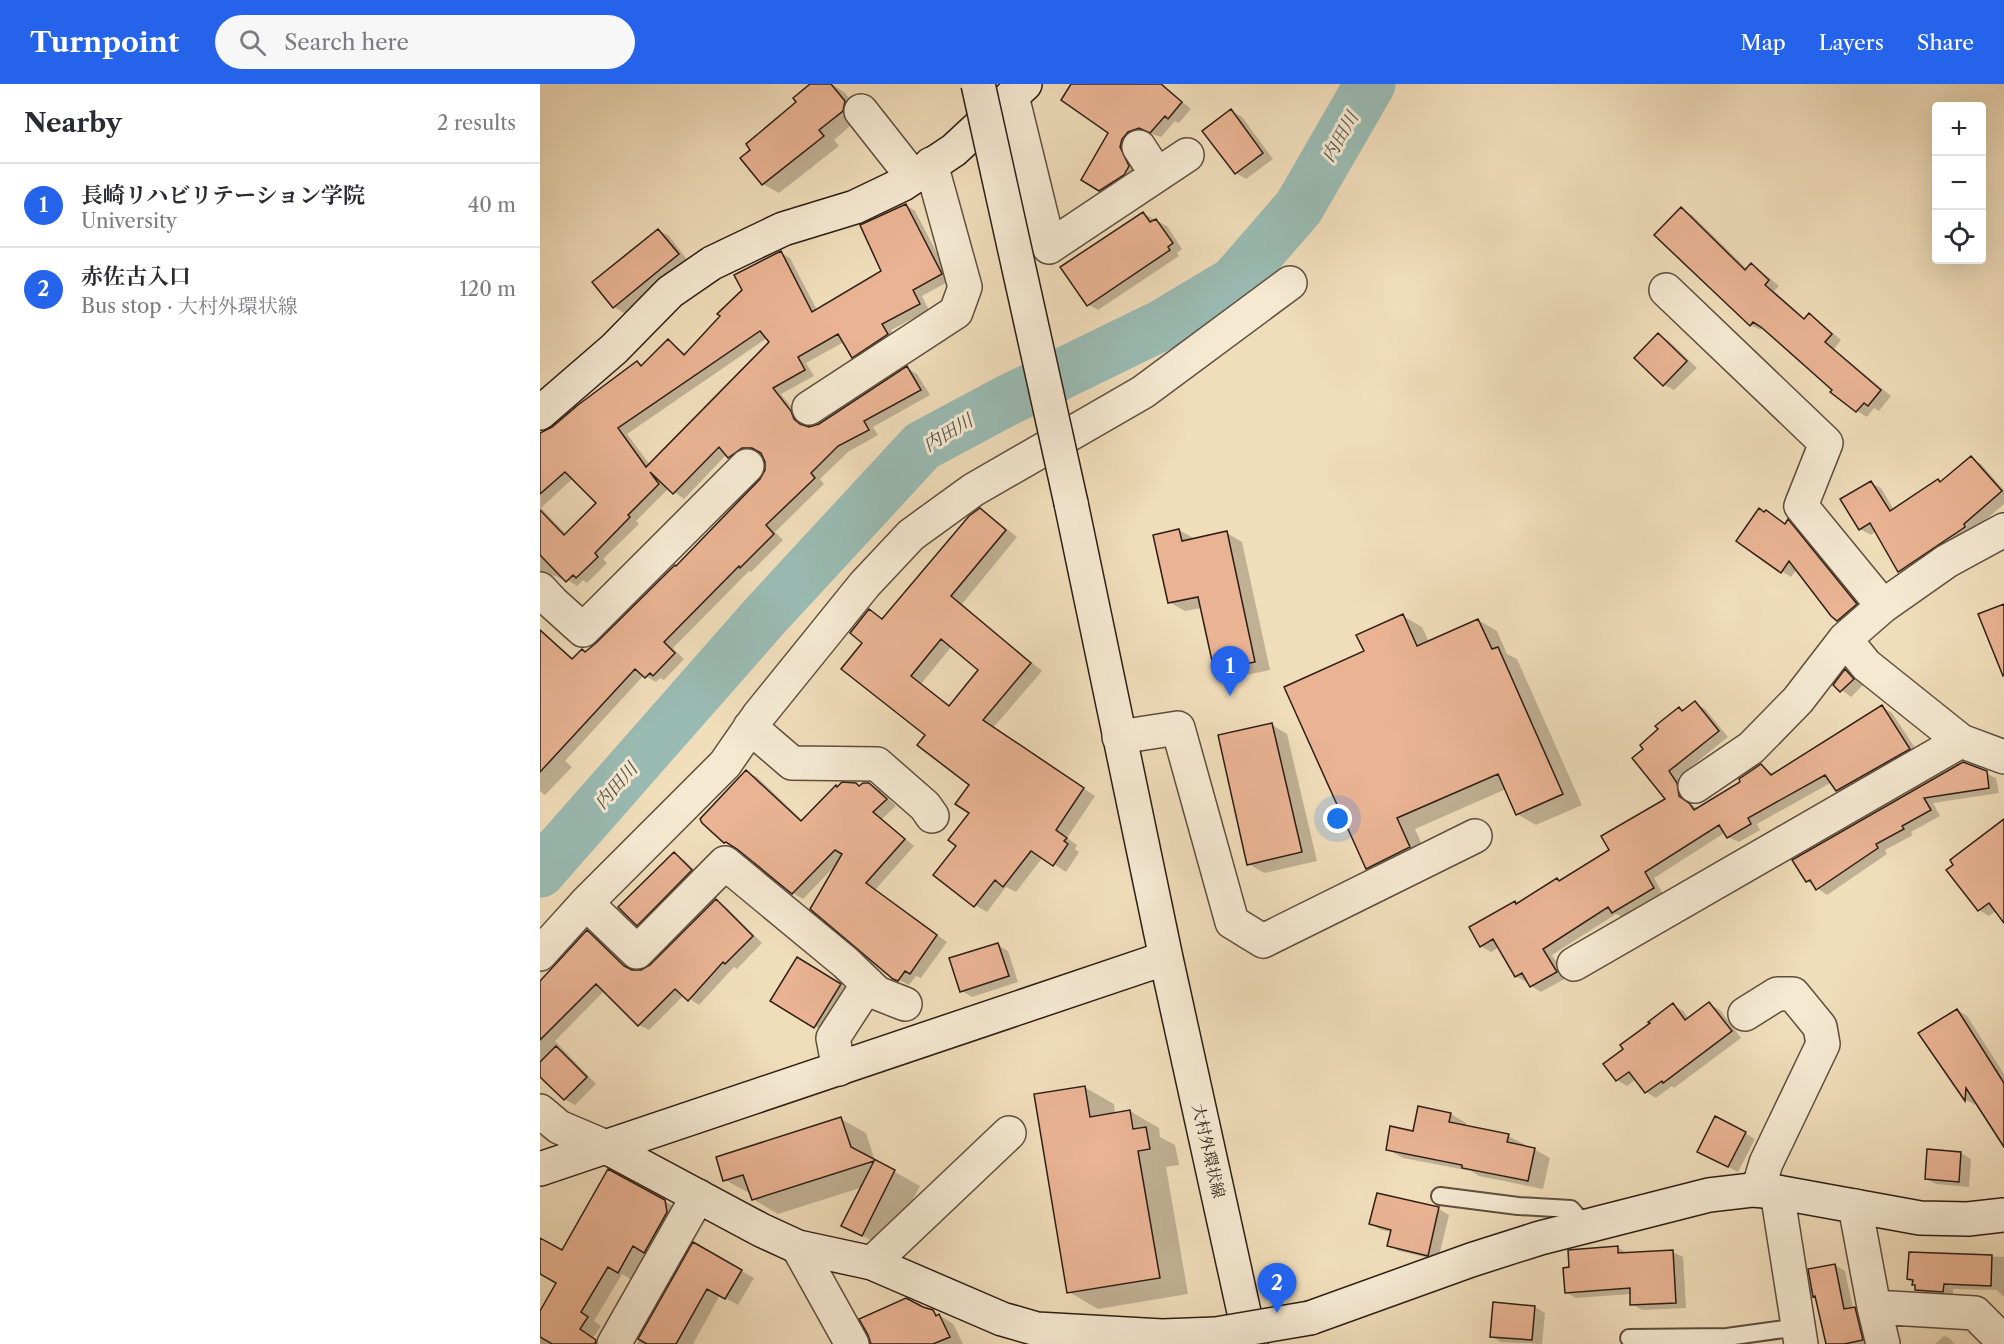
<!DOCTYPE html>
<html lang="en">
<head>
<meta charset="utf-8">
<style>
	:root { --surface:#fff; --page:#f7f7f7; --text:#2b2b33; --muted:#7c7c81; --line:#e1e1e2; --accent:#2563eb }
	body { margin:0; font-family:"Libre Caslon Text","Noto Serif JP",serif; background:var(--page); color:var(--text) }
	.controls { position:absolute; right:18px; top:18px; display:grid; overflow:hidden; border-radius:6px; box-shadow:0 6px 24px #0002 }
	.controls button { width:54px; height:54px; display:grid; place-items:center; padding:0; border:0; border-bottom:2px solid var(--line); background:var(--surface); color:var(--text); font:30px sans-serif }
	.you { position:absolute; left:798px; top:735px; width:21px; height:21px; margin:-15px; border:4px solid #fff; border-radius:50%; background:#1a73e8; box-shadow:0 0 0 9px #1a73e833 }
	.badge { display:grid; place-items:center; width:39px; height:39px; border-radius:50%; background:var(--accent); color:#fff; font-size:20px; font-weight:700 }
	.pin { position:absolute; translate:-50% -50px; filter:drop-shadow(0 2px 3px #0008) }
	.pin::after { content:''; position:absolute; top:32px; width:21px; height:18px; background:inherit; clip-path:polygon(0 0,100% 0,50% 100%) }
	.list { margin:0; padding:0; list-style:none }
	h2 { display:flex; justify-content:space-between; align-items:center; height:78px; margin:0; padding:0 24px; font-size:26px }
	h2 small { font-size:20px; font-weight:400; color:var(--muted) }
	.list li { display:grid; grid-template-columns:39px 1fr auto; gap:18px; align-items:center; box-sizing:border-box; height:84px; padding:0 24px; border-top:2px solid var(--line) }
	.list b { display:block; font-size:22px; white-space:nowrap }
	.list p { margin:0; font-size:20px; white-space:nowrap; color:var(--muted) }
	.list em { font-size:20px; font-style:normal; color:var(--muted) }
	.icon { flex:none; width:33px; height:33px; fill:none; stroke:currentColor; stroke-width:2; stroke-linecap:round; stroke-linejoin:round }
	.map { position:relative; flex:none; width:1464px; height:1260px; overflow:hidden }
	header { display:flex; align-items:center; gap:36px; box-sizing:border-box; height:84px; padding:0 30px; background:var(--accent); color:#fff }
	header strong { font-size:28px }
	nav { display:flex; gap:33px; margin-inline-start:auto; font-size:21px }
	.search { width:420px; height:54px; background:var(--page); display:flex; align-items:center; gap:15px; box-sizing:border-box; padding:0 21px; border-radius:33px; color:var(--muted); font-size:22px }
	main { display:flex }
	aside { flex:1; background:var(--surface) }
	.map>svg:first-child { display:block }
</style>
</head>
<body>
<header>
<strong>Turnpoint</strong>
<div class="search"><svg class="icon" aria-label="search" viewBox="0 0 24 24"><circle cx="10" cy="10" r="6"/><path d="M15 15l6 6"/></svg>Search here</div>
<nav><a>Map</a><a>Layers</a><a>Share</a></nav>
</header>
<main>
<aside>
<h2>Nearby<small>2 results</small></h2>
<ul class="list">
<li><span class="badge">1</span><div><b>長崎リハビリテーション学院</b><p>University</p></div><em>40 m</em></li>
<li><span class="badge">2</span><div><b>赤佐古入口</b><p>Bus stop · 大村外環状線</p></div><em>120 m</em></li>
</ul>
</aside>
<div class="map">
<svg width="1464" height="1260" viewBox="0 0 1464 1260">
	<rect width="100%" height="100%" fill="#f0ddba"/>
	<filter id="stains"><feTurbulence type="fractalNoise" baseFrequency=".00333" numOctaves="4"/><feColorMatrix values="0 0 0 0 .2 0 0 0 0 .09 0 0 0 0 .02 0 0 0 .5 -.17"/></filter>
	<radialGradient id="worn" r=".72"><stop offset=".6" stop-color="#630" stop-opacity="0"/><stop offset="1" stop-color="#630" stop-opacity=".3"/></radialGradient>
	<path fill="#0003" fill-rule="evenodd" d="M 287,0 L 291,0 L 304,8 L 320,27 L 318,35 L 294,56 L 299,62 L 239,109 L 223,100 Z
		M 533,0 L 622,0 L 651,25 L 639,39 L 635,37 L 621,53 L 609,49 L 599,53 L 598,88 L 571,112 L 543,96 L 570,48 Z
		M 691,27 L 702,33 L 733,75 L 706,95 L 696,89 Z
		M 366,121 L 375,127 L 411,196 L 382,212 L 389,226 L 351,246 L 357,256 L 323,278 L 313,273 L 304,258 L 266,279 L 274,292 L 241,310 L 260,334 L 263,342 L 269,344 L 280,341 L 367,284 L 377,290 L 390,311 L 333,343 L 338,351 L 308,368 L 280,395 L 284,400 L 235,448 L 243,456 L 211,488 L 209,487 L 133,564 L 144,575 L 124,596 L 120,594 L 116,598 L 104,591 L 25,677 L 32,683 L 5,711 L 0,707 L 0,545 L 34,575 L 45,569 L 137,484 L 222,396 L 227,387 L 227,377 L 222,369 L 213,369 L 199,379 L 187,370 L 144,415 L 129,404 L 96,437 L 99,440 L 63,475 L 67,479 L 47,499 L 43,496 L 37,502 L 23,493 L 21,495 L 16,492 L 7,491 L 0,495 L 0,351 L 13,344 L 97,279 L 103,282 L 128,257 L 146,270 L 241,169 L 250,174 L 277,226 L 343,188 ZM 227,254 L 231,258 L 110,381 L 87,350 ZM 33,394 L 58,419 L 27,451 L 1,424 Z
		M 1142,125 L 1152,131 L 1207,185 L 1211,181 L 1221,187 L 1239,202 L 1234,207 L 1265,235 L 1269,231 L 1279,237 L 1301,256 L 1294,265 L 1351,312 L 1339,327 L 1334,324 L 1327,333 L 1317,327 L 1223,243 L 1221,246 L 1210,241 Z
		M 604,130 L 627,142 L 642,165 L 637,169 L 639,172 L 558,226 L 548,220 Z
		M 118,146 L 129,152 L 148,177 L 84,229 L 74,223 Z
		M 1119,251 L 1129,257 L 1157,284 L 1134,306 L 1124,301 Z
		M 1431,374 L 1441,380 L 1464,406 L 1464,420 L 1433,447 L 1370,493 L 1359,487 L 1336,447 L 1331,451 L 1320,445 L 1331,399 L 1341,404 L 1354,426 L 1398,397 L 1401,398 Z
		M 440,426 L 452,433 L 477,453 L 422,520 L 502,587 L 453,644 L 555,712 L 527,754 L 537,761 L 535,765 L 539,768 L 526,788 L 503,773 L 476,808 L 466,803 L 447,828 L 435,821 L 418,761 L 431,729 L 431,701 L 387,651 L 324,559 L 329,527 L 344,536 ZM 412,562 L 441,586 L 411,622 L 381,600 Z
		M 1248,437 L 1258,443 L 1326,526 L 1308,541 L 1298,536 L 1257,485 L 1251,493 L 1241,487 L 1246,441 Z
		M 639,446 L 655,455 L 687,449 L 702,458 L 730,586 L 691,594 L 676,585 L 662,524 L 645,527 L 629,518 Z
		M 863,532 L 882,543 L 889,558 L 938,536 L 957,547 L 967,570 L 977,575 L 1042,721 L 996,741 L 977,730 L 966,705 L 875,745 L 888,774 L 846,795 L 827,784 L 826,568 Z
		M 1306,587 L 1316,593 L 1323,601 L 1311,613 L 1295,601 Z
		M 1155,619 L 1165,625 L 1188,653 L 1138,693 L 1147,706 L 1149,719 L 1158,725 L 1202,698 L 1221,681 L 1234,691 L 1342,623 L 1352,629 L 1379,670 L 1307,712 L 1297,706 L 1292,698 L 1217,740 L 1220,746 L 1199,758 L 1188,753 L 1186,748 L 1114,794 L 1123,810 L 1083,833 L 1076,830 L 1012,871 L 1026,894 L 1001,908 L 991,902 L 988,897 L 986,898 L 976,892 L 959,863 L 951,868 L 941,862 L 975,819 L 978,821 L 1020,798 L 1071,766 L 1127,715 L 1105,666 L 1139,625 L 1144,628 Z
		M 732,641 L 747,650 L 777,777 L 724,789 L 709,780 Z
		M 1423,679 L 1456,694 L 1459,709 L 1393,719 L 1400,732 L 1371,748 L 1373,751 L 1345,766 L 1347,770 L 1287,811 L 1267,797 Z
		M 207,688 L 217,693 L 263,737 L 329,700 L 340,706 L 356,722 L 342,735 L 374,762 L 335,806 L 407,858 L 381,894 L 376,892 L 369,901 L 359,896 L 296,781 L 263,815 L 253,809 L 197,763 L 195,764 L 185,758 Z
		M 1464,737 L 1464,831 L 1456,827 L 1449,832 L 1439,826 Z
		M 134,770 L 144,776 L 161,792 L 108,846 L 98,840 Z
		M 176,817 L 186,823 L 222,859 L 197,885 L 194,883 L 159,921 L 144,911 L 109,946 L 99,941 L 65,906 L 15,957 L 56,1000 L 35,1021 L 24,1015 L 0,991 L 0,897 L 47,848 L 57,854 L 93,887 L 102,888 L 111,882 Z
		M 458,861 L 468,867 L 478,898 L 432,913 L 422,907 Z
		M 286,892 L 329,918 L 304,959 L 275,942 Z
		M 1169,920 L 1180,926 L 1201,954 L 1134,1004 L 1132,1002 L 1116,1014 L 1106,1008 L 1096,995 L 1087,1002 L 1077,996 L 1085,965 L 1133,921 L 1143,927 L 1149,935 Z
		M 1417,926 L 1427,932 L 1464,990 L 1464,1060 L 1435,1016 L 1435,1021 L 1426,1016 L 1380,949 Z
		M 544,1003 L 574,1020 L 575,1030 L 590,1027 L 619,1044 L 620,1053 L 635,1061 L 639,1081 L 626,1083 L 648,1210 L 558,1225 L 529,1208 Z
		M 911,1030 L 926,1039 L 925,1043 L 968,1052 L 984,1060 L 983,1063 L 994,1065 L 1010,1074 L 1003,1105 L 939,1092 L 931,1087 L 863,1074 L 847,1065 Z
		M 301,1035 L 326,1049 L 335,1077 L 380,1102 L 347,1165 L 303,1141 L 323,1103 L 238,1130 L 213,1115 L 211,1110 L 185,1096 Z
		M 1205,1049 L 1215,1055 L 1198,1088 L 1169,1073 Z
		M 1421,1069 L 1431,1075 L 1429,1103 L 1396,1100 L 1386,1094 Z
		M 838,1110 L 899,1125 L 909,1131 L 898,1176 L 859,1167 L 848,1161 L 852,1148 L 841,1146 L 831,1140 Z
		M 124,1117 L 139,1125 L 92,1196 L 82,1190 L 54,1237 L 61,1242 L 53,1254 L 57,1257 L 55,1260 L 0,1260 L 0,1230 L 18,1198 L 0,1188 L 0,1156 L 23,1168 Z
		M 154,1160 L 214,1194 L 198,1221 L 180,1211 L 153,1260 L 97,1260 Z
		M 1077,1163 L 1087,1169 L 1133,1168 L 1143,1173 L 1146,1224 L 1102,1226 L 1092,1220 L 1091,1210 L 1036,1214 L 1026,1208 Z
		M 1370,1169 L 1464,1173 L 1464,1213 L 1457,1206 L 1413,1205 L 1413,1213 L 1387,1211 L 1377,1205 L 1374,1198 L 1368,1195 Z
		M 1295,1181 L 1305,1187 L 1313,1225 L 1325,1230 L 1332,1260 L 1287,1260 L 1277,1214 L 1274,1212 Z
		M 995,1223 L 1005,1229 L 1002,1260 L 961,1258 L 951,1252 Z
		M 393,1227 L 413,1240 L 423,1260 L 331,1260 L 330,1251 Z
		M 1404,1252 L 1409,1254 L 1415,1260 L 1395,1260 Z"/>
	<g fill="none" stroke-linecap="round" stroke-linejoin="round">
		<path stroke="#9abbb3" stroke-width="51" d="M 0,788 L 224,533 L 382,362 L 466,317 L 622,241 L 694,198 L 759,123 L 830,0"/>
	</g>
	<path fill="#eab494" stroke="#2e1e15" stroke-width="1.5" fill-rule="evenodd" d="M 270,0 L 291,0 L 305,17 L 303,27 L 279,46 L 284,52 L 222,101 L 200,74 L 210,66 L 206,60 L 256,18 L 253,14 Z
		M 531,0 L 621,0 L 642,18 L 628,35 L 625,32 L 610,49 L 599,44 L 588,48 L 582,55 L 580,63 L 589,82 L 584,91 L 559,107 L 541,96 L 568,49 L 521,16 Z
		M 691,25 L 723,69 L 695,90 L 662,47 Z
		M 366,120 L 402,190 L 373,206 L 380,220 L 342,240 L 348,250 L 312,274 L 298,250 L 258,273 L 265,286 L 233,304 L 251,327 L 254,335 L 260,340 L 269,343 L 279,340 L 367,282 L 381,306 L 324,337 L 329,346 L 298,362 L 271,389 L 275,394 L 226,441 L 234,450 L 200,484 L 199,482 L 124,558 L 135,569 L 113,592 L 110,589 L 105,594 L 95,585 L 0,688 L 0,546 L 32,575 L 42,565 L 45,568 L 56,559 L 135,481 L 136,482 L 220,395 L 225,386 L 225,378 L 221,369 L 212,364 L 202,364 L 188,374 L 179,363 L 133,410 L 110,388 L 119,400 L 88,431 L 90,433 L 55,469 L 58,473 L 36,494 L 33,491 L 26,498 L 0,471 L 0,426 L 24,451 L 56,419 L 25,388 L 0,410 L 0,349 L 12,343 L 38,321 L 97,277 L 101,282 L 128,255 L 144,271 L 180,232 L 177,230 L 202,206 L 194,191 L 241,167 L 272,228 L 341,187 L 320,141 ZM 220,247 L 229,258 L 106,383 L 78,344 Z
		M 1141,123 L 1205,186 L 1211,179 L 1229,196 L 1225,201 L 1264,235 L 1269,229 L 1292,250 L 1285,258 L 1341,306 L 1328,322 L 1324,319 L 1316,328 L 1290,308 L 1292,306 L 1221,243 L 1213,238 L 1210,242 L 1114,151 Z
		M 603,128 L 610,138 L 616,135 L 633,159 L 628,163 L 630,166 L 547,222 L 520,183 Z
		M 118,145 L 139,170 L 73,224 L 52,198 Z
		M 1118,249 L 1147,277 L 1123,302 L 1094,274 Z
		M 1431,372 L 1462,407 L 1424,440 L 1425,443 L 1358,488 L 1330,439 L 1319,446 L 1300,415 L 1331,397 L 1350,427 L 1398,395 L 1400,398 Z
		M 440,424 L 466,446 L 411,512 L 491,579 L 443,636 L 544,704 L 516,746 L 527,754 L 524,757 L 528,760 L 513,782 L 491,767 L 463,803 L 455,796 L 434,823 L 393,791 L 416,762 L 408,756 L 429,729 L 415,720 L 429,701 L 377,661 L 385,651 L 301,585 L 322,559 L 310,549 L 329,525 L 342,535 L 429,432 ZM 401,555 L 438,586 L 409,622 L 371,592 Z
		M 1219,424 L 1224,428 L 1226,426 L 1245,440 L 1248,435 L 1317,520 L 1297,537 L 1291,532 L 1249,477 L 1241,489 L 1196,457 Z
		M 639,445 L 642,457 L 687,447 L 715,578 L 674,586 L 658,513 L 628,519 L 613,451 Z
		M 1464,520 L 1464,591 L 1463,592 L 1438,530 Z
		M 863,530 L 877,562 L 938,535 L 952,565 L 958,563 L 1023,710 L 976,731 L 958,690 L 857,734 L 870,763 L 826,785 L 744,603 L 824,567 L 816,551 Z
		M 1305,585 L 1314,595 L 1300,608 L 1293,601 Z
		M 1155,617 L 1179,647 L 1129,687 L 1137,699 L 1139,712 L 1150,720 L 1154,726 L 1200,698 L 1199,695 L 1221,680 L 1231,691 L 1342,621 L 1370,665 L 1296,707 L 1285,691 L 1208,734 L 1211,740 L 1187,754 L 1179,741 L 1105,788 L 1114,804 L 1072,829 L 1068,823 L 1003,865 L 1017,888 L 990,903 L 982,889 L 975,893 L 953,855 L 940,863 L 929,843 L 975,817 L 976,820 L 1017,794 L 1019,797 L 1069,766 L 1061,752 L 1125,715 L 1092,674 L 1103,665 L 1100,661 L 1118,645 L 1115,642 L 1139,623 L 1142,627 Z
		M 732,639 L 762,768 L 707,781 L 678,651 Z
		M 1423,678 L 1447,687 L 1449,704 L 1384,714 L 1391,726 L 1362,742 L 1364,745 L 1336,760 L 1338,764 L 1276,806 L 1270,796 L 1266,798 L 1252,776 Z
		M 206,686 L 261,737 L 296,701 L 297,703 L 302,698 L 316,699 L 319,702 L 323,699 L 329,699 L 347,715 L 333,728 L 365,755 L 326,799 L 397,851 L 370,890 L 365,887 L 358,897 L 353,895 L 270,825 L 302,770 L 295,766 L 252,810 L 197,765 L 186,758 L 184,759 L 162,739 L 160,735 Z
		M 1464,735 L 1464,839 L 1449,819 L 1438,827 L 1406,786 L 1413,781 L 1410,776 Z
		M 134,768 L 152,786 L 97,842 L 78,823 Z
		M 176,815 L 213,852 L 185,880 L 183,878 L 148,917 L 135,905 L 98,942 L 56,900 L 0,956 L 0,897 L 47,846 L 84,882 L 92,886 L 101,886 L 110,881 Z
		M 458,859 L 469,892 L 420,908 L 409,874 Z
		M 257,873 L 301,900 L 274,944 L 230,917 Z
		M 1169,918 L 1192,947 L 1123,999 L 1122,997 L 1105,1009 L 1089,988 L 1076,997 L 1063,980 L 1083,965 L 1080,961 L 1110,939 L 1108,938 L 1133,919 L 1145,936 Z
		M 1417,925 L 1464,999 L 1464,1063 L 1426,1004 L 1425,1017 L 1378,949 Z
		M 16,962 L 47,993 L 24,1016 L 0,993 L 0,978 Z
		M 545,1002 L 550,1033 L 590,1026 L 593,1045 L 606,1043 L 610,1065 L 598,1067 L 620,1194 L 527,1209 L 494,1010 Z
		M 878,1022 L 911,1029 L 909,1038 L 969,1050 L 967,1058 L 995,1064 L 988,1097 L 922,1084 L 922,1081 L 846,1066 L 850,1042 L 873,1047 Z
		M 1175,1032 L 1206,1048 L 1188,1083 L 1157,1068 Z
		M 301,1033 L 311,1063 L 355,1086 L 322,1152 L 301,1142 L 334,1077 L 212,1116 L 203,1091 L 183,1097 L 176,1073 Z
		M 1387,1065 L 1421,1068 L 1419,1098 L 1385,1095 Z
		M 68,1085 L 125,1116 L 127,1128 L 104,1169 L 93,1162 L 78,1189 L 68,1183 L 41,1228 L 48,1233 L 40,1245 L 56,1256 L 55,1260 L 12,1260 L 0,1253 L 0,1227 L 16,1199 L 0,1190 L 0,1154 L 22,1166 Z
		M 837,1109 L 899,1123 L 888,1172 L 847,1162 L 851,1146 L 829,1140 Z
		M 153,1158 L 202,1186 L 185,1215 L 167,1205 L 136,1260 L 107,1260 L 98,1255 Z
		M 1078,1162 L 1078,1169 L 1133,1166 L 1136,1219 L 1090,1221 L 1090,1204 L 1025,1209 L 1023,1184 L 1029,1183 L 1028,1166 Z
		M 1369,1168 L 1452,1171 L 1451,1202 L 1404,1200 L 1403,1208 L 1375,1206 L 1375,1201 L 1372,1201 L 1373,1196 L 1367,1195 Z
		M 1295,1180 L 1304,1225 L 1315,1223 L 1323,1256 L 1304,1260 L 1286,1260 L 1275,1212 L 1273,1213 L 1268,1185 Z
		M 366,1214 L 383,1223 L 393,1226 L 396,1232 L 399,1230 L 410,1253 L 393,1260 L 331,1260 L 328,1251 L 319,1235 Z
		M 953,1218 L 995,1222 L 992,1256 L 950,1253 Z"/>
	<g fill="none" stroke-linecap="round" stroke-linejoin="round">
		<defs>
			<path id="lane" d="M 900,1112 L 978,1122 L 1031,1125 L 1046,1142
				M 1089,1254 L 1187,1253 L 1258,1243"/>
			<path id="street" d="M 472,12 L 509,163 L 647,71
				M 321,27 L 373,93
				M 599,63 L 617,91
				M 1126,206 L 1286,359 L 1261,422 L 1343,522
				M 269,324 L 416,228 L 425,203 L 391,80
				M 1464,446 L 1407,477 L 1343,522 L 1305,555 L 1326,581 L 1421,657 L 1464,673
				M 0,505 L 13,519 L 43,546 L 207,382
				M 210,643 L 252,679 L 337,680 L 385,722 L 392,732
				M 579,653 L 638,644 L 692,838 L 723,857 L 935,752
				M 1155,702 L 1211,664 L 1258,616 L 1305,555
				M 46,819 L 97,868 L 185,779 L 306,879 L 337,909 L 365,920
				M 0,870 L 46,819 L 185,680 L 219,631 L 325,500 L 371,451 L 433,406 L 603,308 L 750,199
				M 1034,880 L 1421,657
				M 1205,930 L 1237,910 L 1253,910 L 1280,943 L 1283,960 L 1226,1079 L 1218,1106
				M 299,985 L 293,954 L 328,900
				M 0,1027 L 19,1043 L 66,1063
				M 1237,1108 L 1261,1260
				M 1315,1122 L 1334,1223 L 1435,1229 L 1464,1258
				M 258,1163 L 312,1260
				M 332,1179 L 469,1049
				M 1334,1223 L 1343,1260
				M 74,1260 L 158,1112"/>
			<path id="secondary" d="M 0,329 L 74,265 L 130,208 L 172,179 L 243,145 L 315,123 L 363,100 L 414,66 L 485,0
				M 531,419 L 626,874 L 711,1260
				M 66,1063 L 221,1146 L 258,1163 L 332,1179 L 462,1235 L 497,1245 L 622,1252 L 676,1250
				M 0,1085 L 626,874
				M 770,1234 L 931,1176 L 1000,1154 L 1169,1111 L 1212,1106 L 1237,1108 L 1380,1134 L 1428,1135 L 1464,1131"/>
		</defs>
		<use href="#lane" stroke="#5e4e3e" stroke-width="20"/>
		<use href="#street" stroke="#5e4e3e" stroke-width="36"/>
		<use href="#secondary" stroke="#2e1e15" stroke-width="36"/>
		<use href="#lane" stroke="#f5e9d2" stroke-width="16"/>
		<use href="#street" stroke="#f5e9d2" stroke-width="33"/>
		<use href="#secondary" stroke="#f5e9d2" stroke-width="33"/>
		<defs>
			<path id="secondary-bridge" d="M 438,0 L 531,419
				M 676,1250 L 770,1234"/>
		</defs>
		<use href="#secondary-bridge" stroke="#2e1e15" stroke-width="36" stroke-linecap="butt"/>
		<use href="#secondary-bridge" stroke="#f5e9d2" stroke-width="33"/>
	</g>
	<g text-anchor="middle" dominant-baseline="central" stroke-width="6" stroke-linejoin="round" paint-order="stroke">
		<g font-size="16" fill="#2e1e15" stroke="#f5e9d2">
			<text transform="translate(669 1067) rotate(77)">大村外環状線</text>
		</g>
		<g font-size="18" font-style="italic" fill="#4e4d44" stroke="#f5e9d2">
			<text transform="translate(800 53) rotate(-60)">内田川</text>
			<text transform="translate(408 349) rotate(-31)">内田川</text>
			<text transform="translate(76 702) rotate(-49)">内田川</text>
		</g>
	</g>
	<rect width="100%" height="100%" filter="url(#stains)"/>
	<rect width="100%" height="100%" fill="url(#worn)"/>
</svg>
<div class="controls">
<button>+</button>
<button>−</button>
<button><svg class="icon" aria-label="locate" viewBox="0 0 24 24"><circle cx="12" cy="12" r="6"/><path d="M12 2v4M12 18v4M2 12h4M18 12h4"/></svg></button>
</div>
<div class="you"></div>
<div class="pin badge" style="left:690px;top:612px">1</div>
<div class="pin badge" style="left:737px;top:1229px">2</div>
</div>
</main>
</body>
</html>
